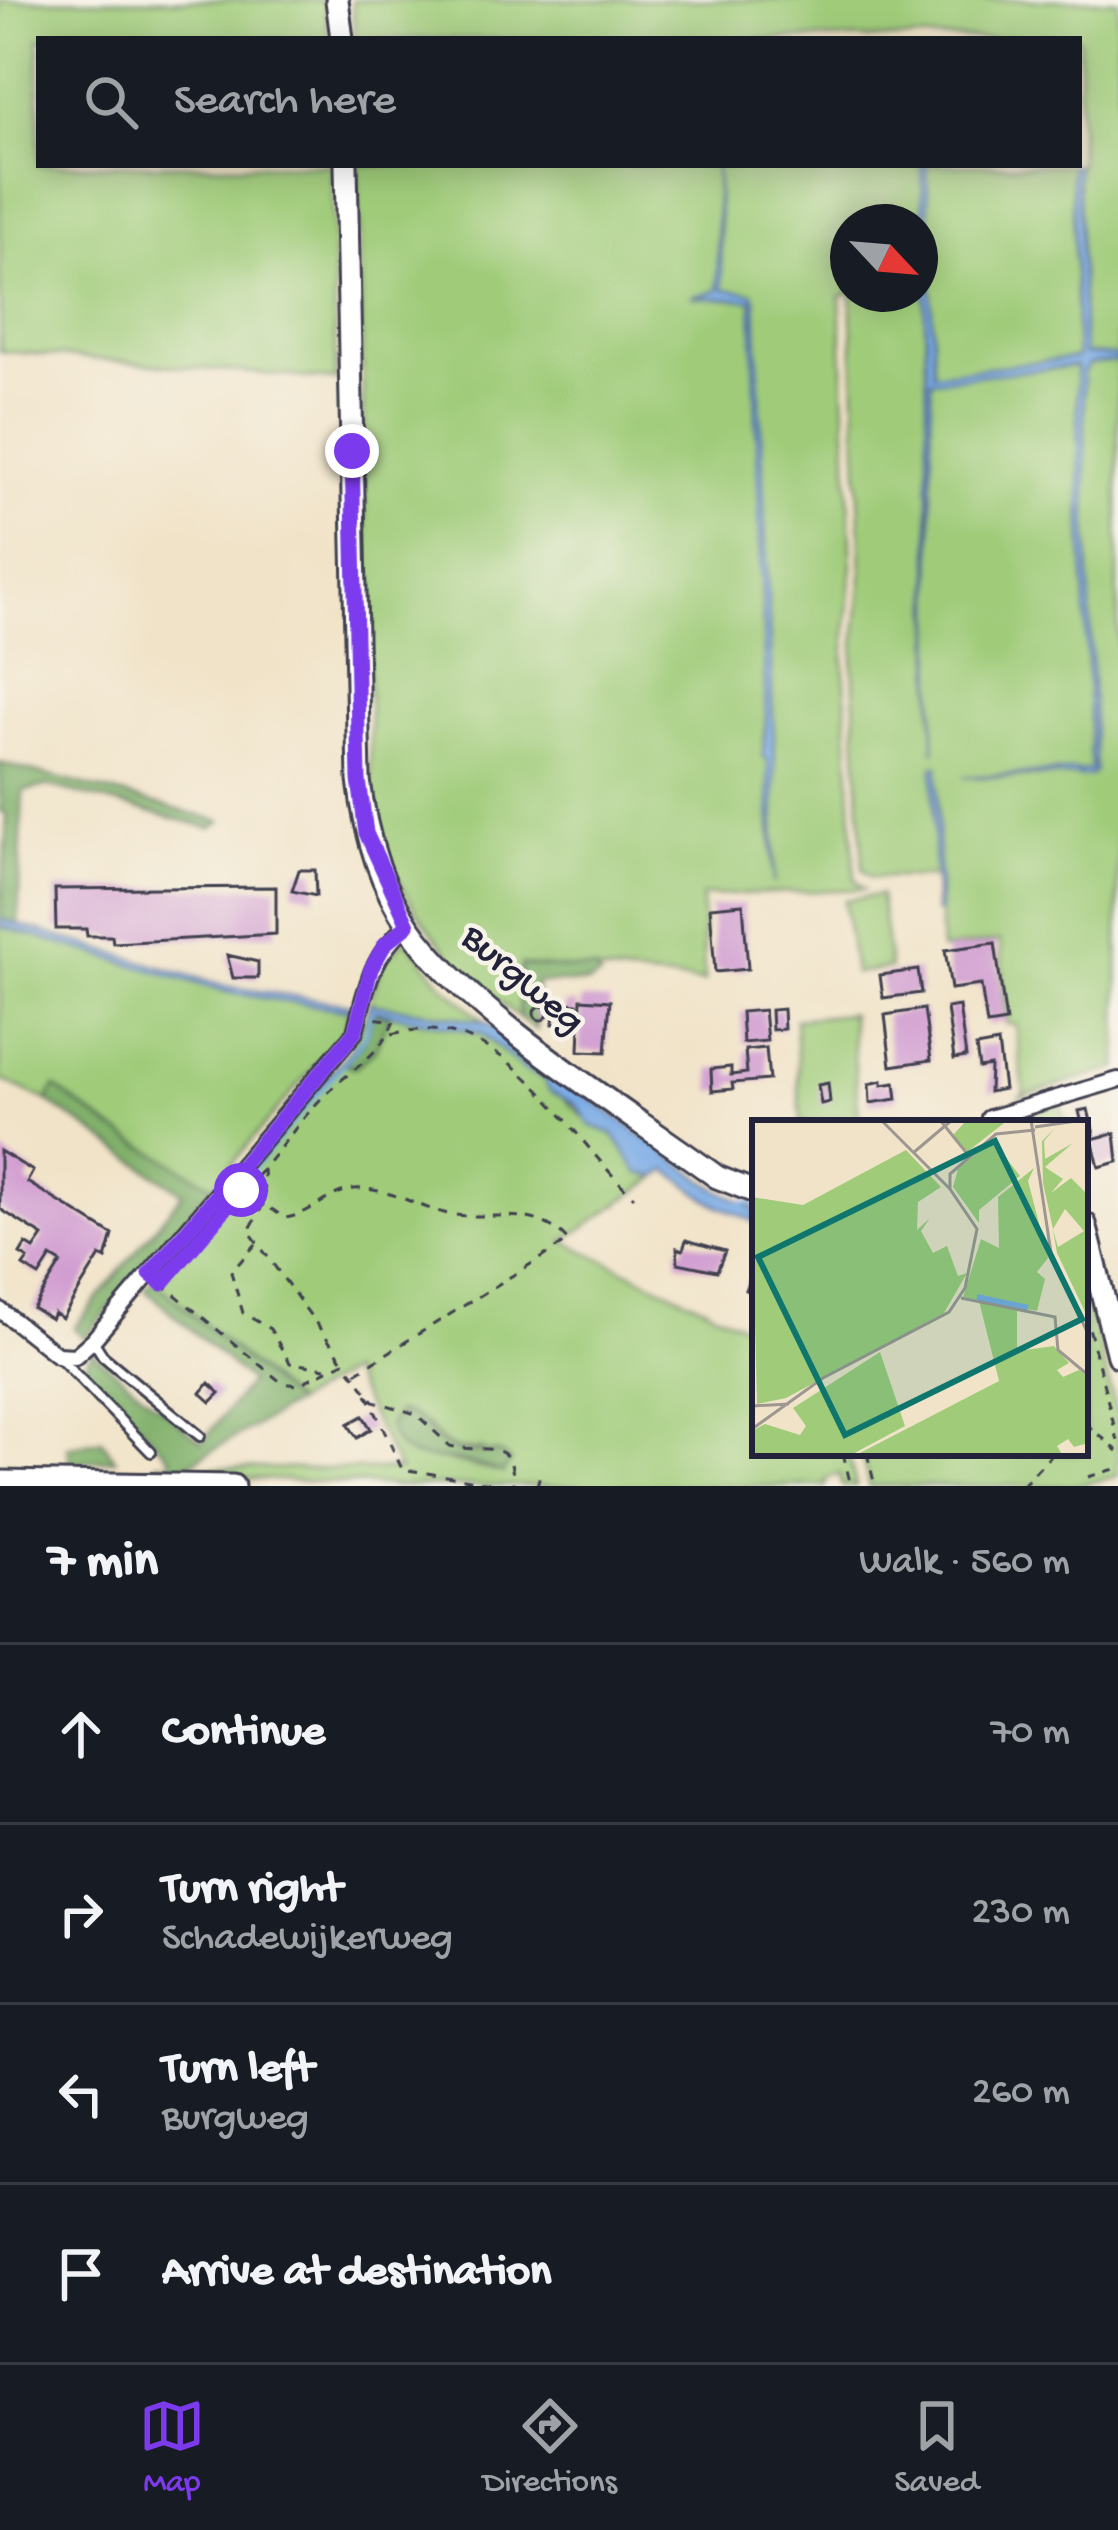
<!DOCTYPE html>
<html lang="en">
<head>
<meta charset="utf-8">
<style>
	:root { --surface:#171b24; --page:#20242c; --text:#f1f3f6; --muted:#9ea1a6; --line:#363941; --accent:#7c3aed }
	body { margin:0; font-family:"Gochi Hand",sans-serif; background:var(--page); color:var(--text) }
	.compass { position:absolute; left:830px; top:204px; width:108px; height:108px; border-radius:50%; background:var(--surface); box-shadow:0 6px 30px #0003; rotate:116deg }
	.stop { position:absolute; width:36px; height:36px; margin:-27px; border:9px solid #7c3aed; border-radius:50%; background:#fff }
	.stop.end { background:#7c3aed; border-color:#fff; box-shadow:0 3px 12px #0008 }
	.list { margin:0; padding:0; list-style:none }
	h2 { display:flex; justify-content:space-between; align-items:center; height:156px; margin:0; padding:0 48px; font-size:51px }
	h2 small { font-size:39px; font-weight:400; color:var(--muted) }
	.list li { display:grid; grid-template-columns:78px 1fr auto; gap:36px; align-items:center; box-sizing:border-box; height:180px; padding:0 48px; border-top:3px solid var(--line) }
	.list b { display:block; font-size:45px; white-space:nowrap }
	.list p { margin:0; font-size:39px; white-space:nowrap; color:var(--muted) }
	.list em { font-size:39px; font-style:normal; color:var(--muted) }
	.icon { flex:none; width:66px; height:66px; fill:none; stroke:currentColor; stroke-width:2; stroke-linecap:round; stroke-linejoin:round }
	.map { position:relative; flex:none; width:1118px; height:1486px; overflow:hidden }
	.search { position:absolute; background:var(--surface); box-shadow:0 6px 30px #0003; left:36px; right:36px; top:36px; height:132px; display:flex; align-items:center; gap:30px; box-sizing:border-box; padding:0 42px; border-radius:0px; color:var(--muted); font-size:45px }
	.sheet { height:876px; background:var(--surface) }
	nav { display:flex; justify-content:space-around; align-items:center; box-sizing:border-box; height:168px; border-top:3px solid var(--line); background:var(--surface); font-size:33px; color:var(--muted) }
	nav a { display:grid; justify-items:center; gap:6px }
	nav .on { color:var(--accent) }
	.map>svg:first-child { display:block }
</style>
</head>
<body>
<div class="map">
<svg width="1118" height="1486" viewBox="0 0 1118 1486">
	<rect width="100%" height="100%" fill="#f7f3e8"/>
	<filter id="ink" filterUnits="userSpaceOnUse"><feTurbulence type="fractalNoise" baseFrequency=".00833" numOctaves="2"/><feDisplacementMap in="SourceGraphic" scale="24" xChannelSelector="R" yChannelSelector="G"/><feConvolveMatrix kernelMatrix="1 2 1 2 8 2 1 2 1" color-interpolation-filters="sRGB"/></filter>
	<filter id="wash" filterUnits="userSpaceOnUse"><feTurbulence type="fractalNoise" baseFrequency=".004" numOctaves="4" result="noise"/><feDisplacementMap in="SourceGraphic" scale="48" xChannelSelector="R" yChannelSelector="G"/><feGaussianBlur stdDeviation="2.7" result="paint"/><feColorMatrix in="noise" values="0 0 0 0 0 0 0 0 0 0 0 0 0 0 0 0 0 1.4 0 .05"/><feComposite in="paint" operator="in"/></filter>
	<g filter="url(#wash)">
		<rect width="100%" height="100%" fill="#f1e3c8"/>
		<path fill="#a0cc7a" stroke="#61775a" stroke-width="3" fill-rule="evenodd" d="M 0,0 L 325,0 L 328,39 L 39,39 L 39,165 L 332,165 L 336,380 L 0,351 Z
			M 352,0 L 1118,0 L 1118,1068 L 1020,1097 L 1024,1092 L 1016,1025 L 1007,1024 L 1000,941 L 941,950 L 938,877 L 871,877 L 863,870 L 853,665 L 862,575 L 851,294 L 920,294 L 920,222 L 848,222 L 848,294 L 840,297 L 852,566 L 844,661 L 855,880 L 864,889 L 702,896 L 704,982 L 535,966 L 518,972 L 519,1017 C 442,959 378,879 371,780 L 358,165 L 1079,165 L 1079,39 L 355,39 Z
			M 880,895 L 890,968 L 854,973 L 844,900 Z
			M 0,926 L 230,993 L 348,1010 L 345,1030 L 213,1186 L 114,1130 L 56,1088 L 47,1101 L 0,1079 Z
			M 407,939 L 440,982 L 485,1022 L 370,1003 L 383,960 Z
			M 368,1009 C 401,1015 439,1017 471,1027 C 502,1038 563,1097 587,1120 C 594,1128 604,1126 611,1133 C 632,1151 626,1164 657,1177 L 564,1241 L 755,1331 L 755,1453 L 848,1453 L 856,1486 L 842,1486 L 839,1474 L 827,1478 L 826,1486 L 397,1486 L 180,1475 L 183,1467 L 399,1470 L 349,1372 L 295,1403 L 153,1280 L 350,1050 ZM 425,1423 C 442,1445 452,1454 481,1449 L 502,1473 L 445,1460 Z
			M 851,1014 L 859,1123 L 801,1123 L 795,1019 Z
			M 1059,1101 L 1066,1123 L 1002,1123 Z
			M 1085,1289 L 1118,1419 L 1118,1476 L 1075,1486 L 869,1486 L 861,1453 L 1085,1453 Z"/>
		<path fill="#80b06a" stroke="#516952" stroke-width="3" d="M 0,763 L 221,821 L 211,828 L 48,786 L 23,791 L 18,924 L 0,919 L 7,816 L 0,811 Z
			M 521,965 L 595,970 L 600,977 L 588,983 L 536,983 L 536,1030 L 519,1017 Z
			M 373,1013 L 389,1016 L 374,1051 L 355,1067 L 345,1064 L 364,1040 Z
			M 55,1087 L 114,1130 L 213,1186 L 85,1338 L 74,1328 L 183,1193 L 47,1101 Z
			M 153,1280 L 295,1403 L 183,1467 L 180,1475 L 151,1474 L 147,1469 L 160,1462 L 172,1465 L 169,1456 L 84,1366 L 92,1352 L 202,1442 L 250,1382 L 145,1289 Z
			M 398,1412 C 426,1414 430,1441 454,1450 C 468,1455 486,1450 502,1454 L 511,1462 L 502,1473 C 490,1469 477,1464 465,1462 C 433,1456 396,1467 389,1424 Z
			M 102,1440 L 115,1459 L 70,1463 L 68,1447 Z"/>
		<path fill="#7bace6" stroke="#4e6790" stroke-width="3" d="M 716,165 L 723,289 L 753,293 L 756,300 L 775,766 L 774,884 L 768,760 L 763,757 L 766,718 L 752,300 L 691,297 L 718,290 Z
			M 922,165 L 927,165 L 934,373 L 1077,358 L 1071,165 L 1077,165 L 1084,354 L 1118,356 L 1118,361 L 1089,364 L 1083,373 L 1095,772 L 1090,776 L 963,777 L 1091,770 L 1076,366 L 931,380 L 934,753 Z
			M 933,766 L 938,766 L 939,913 L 935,912 Z
			M 0,919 L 225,986 L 349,1004 L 348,1010 L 230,993 L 0,926 Z
			M 370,1003 L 485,1022 L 715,1188 L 755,1209 L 755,1222 L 711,1202 L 668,1170 L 657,1177 L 639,1173 L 613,1134 L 590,1125 L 577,1105 L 550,1091 L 543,1078 L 526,1071 L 481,1033 L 368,1009 Z"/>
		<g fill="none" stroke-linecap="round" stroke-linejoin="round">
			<path stroke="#7bace6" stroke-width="4.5" d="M 741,1202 L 755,1203
				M 161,1276 L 347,1059 L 364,1037 L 372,1010"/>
		</g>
		<g id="blocks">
			<path fill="#cf99d0" d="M 299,870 L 315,870 L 316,896 L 292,891 Z
				M 276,887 L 276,934 L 113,943 L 112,936 L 87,936 L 86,929 L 56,929 L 55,889 Z
				M 743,904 L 748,969 L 715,972 L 710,907 Z
				M 995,943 L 1006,1022 L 987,1025 L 981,985 L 951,989 L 945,950 Z
				M 227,955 L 258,962 L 258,978 L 233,978 Z
				M 918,970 L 921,993 L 883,998 L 880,975 Z
				M 581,999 L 610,1001 L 606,1052 L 579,1051 Z
				M 565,1003 L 577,1004 L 574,1026 L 553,1024 L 554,1011 L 564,1012 Z
				M 959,1006 L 966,1057 L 954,1059 L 947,1008 Z
				M534 1013a7 7 0 1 1 14 0a7 7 0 1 1-14 0Z
				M 783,1009 L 784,1029 L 772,1030 L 771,1010 Z
				M 924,1009 L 931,1060 L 891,1066 L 885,1015 Z
				M 764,1010 L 767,1041 L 743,1043 L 741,1012 Z
				M 998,1043 L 1004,1089 L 989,1092 L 990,1066 L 979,1068 L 976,1047 Z
				M 766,1048 L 769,1080 L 732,1083 L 733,1089 L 712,1091 L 711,1069 L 731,1067 L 731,1075 L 747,1073 L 745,1050 Z
				M 882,1081 L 882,1085 L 895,1083 L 897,1099 L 870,1103 L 869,1084 Z
				M 828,1083 L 830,1102 L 821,1104 L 818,1085 Z
				M 1088,1109 L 1094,1134 L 1085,1136 L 1079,1111 Z
				M 1115,1133 L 1118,1162 L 1099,1167 L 1092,1139 Z
				M 0,1151 L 33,1171 L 27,1182 L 113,1235 L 106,1259 L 100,1256 L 62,1318 L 54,1313 L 51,1319 L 33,1308 L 61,1263 L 51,1257 L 39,1276 L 23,1266 L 28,1259 L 20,1254 L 26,1244 L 34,1249 L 43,1236 L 0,1209 Z
				M 686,1240 L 725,1251 L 717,1271 L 678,1263 L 677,1248 L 683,1250 Z
				M 755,1265 L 755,1294 L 745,1290 Z
				M 209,1383 L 220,1393 L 211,1402 L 201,1393 Z
				M 363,1416 L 371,1429 L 357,1438 L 348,1424 Z"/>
		</g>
	</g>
	<g filter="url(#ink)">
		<use href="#blocks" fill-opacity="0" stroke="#413f50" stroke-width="3"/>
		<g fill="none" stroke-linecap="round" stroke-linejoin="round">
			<defs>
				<path id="service" d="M 94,1342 L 103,1356 L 200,1436
					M 60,1358 L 151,1452"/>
				<path id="minor" d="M 989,1123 L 989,1118 L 1118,1080
					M 0,1310 L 57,1355 L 75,1356 L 93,1340 L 355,1032 C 366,988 371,955 408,925"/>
				<path id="secondary" d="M 337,0 L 342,39
					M 346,165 L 359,780 C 365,832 379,883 409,927 C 472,1018 625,1109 717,1177 L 755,1192
					M 1085,1224 L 1118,1356"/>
				<path id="primary" d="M 0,1482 L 233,1486"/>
			</defs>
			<use href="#service" stroke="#413f50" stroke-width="14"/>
			<use href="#minor" stroke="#413f50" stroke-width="20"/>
			<use href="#secondary" stroke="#413f50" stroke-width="27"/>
			<use href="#primary" stroke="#413f50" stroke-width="27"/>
			<path stroke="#413f50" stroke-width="3" stroke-dasharray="9 9" stroke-linecap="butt" d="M 392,1034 C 506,1005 565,1134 634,1197
				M 241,1189 L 285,1218 C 311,1215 328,1192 354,1189 C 387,1187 413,1205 444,1213 C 484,1223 536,1202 568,1241 L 354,1374
				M 256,1244 L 231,1272 L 243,1313 L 270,1329 L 290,1363 L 326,1368
				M 161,1283 L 282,1383 L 297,1385 L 344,1362 L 374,1401 L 416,1414 L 450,1446 C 484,1455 515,1434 513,1486
				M 162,1284 L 262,1170
				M 1085,1312 L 1118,1441
				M 342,1359 L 249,1231 L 265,1201 L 263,1169 C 285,1143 306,1112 331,1089 C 356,1066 380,1055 394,1021 L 373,1018
				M 367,1394 L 402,1469 L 508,1486
				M 1085,1423 L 1118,1451
				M 843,1453 L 851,1486
				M 867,1453 L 875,1486
				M 1088,1477 L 1118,1468
				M 537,1486 L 541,1470
				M 1022,1486 L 1053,1453"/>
			<use href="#service" stroke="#fff" stroke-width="8"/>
			<use href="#minor" stroke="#fff" stroke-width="14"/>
			<use href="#secondary" stroke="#fff" stroke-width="21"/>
			<use href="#primary" stroke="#fff" stroke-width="21"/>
		</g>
	</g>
	<g fill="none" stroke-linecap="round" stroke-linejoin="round" filter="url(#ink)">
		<path stroke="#7c3aed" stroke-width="15" d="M 241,1190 L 162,1284 L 150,1274 L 355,1032 L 371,969 L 385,944 L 408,925 L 366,833 L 359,780 L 352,451"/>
	</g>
	<g text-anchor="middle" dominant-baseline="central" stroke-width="9" stroke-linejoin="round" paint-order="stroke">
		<g font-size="39" fill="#22223b" stroke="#f7f3e8">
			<text transform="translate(521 981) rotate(40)">Burgweg</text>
		</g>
	</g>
	<g transform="translate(752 1120)">
		<rect width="336" height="336" fill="#f1e3c8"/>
		<path d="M 215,0 L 256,0 L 215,32 L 201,15 ZM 303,8 L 292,21 L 293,39 L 321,23 L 293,47 L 311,59 L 299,73 L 319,58 L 336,75 L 336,198 L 305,133 L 301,110 L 306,127 L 332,111 L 313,89 L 301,109 L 291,63 L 290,21 ZM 240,20 L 268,56 L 227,90 L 227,103 L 201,67 L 206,49 ZM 154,30 L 189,67 L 166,82 L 165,110 L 178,98 L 169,111 L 181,133 L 195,126 L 206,156 L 215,153 L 192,193 L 34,278 L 5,284 L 0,77 L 51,85 ZM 282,48 L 276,61 L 296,138 L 285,152 L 293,159 L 285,191 L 211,177 L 229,119 L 247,128 L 246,77 ZM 227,181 L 265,189 L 265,231 L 302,226 L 317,243 L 305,250 L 311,257 L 327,250 L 336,257 L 336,323 L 322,327 L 316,319 L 305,326 L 311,336 L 102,336 L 247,261 ZM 128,232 L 153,306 L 97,336 L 0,336 L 0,311 L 13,304 L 48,315 L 54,306 L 41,288 Z" fill="#a0cc7a"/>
		<path fill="none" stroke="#7bace6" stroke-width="6" d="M 225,177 L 276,188"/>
		<path fill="none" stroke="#9e9690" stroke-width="3" d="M 129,0 L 198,69M 188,0 L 217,36M 279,0 L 299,133 L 336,214M 283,7 L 331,0M 161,33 L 200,0M 209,178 L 303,197 L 306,230 L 336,255M 0,286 L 37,284M 0,309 L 71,258 L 197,192 L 213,168 L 225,109 L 198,69 L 198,54 L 244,14 L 283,10"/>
		<path fill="#0f766e" fill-opacity="0.15" stroke="#0f766e" stroke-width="6" d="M 243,21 L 330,199 L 93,315 L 6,137 Z"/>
		<rect width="336" height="336" fill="none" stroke="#22223b" stroke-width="6"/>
	</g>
</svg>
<svg class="compass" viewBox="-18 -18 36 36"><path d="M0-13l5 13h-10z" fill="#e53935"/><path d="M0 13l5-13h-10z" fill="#9ea1a6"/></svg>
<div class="stop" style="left:241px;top:1190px"></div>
<div class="stop end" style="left:352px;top:451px"></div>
<div class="search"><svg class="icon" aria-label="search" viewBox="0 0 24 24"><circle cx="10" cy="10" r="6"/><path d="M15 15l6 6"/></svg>Search here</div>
</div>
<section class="sheet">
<h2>7 min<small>Walk · 560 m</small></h2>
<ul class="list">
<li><svg class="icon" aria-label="ahead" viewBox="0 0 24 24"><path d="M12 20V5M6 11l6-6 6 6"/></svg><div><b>Continue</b></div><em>70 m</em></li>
<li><svg class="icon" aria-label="right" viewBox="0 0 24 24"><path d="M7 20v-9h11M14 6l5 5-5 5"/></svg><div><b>Turn right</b><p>Schadewijkerweg</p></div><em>230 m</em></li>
<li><svg class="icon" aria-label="left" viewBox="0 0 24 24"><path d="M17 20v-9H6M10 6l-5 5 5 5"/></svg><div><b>Turn left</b><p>Burgweg</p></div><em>260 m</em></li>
<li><svg class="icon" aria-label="arrive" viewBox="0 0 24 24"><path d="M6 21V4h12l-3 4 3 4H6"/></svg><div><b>Arrive at destination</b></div></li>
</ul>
</section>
<nav>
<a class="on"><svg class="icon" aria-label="map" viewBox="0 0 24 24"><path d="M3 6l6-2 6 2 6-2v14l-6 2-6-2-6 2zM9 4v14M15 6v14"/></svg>Map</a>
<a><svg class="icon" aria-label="directions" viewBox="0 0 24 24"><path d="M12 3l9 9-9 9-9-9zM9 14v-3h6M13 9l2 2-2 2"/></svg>Directions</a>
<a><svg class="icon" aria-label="saved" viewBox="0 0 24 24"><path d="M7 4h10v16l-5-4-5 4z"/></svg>Saved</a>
</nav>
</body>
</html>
